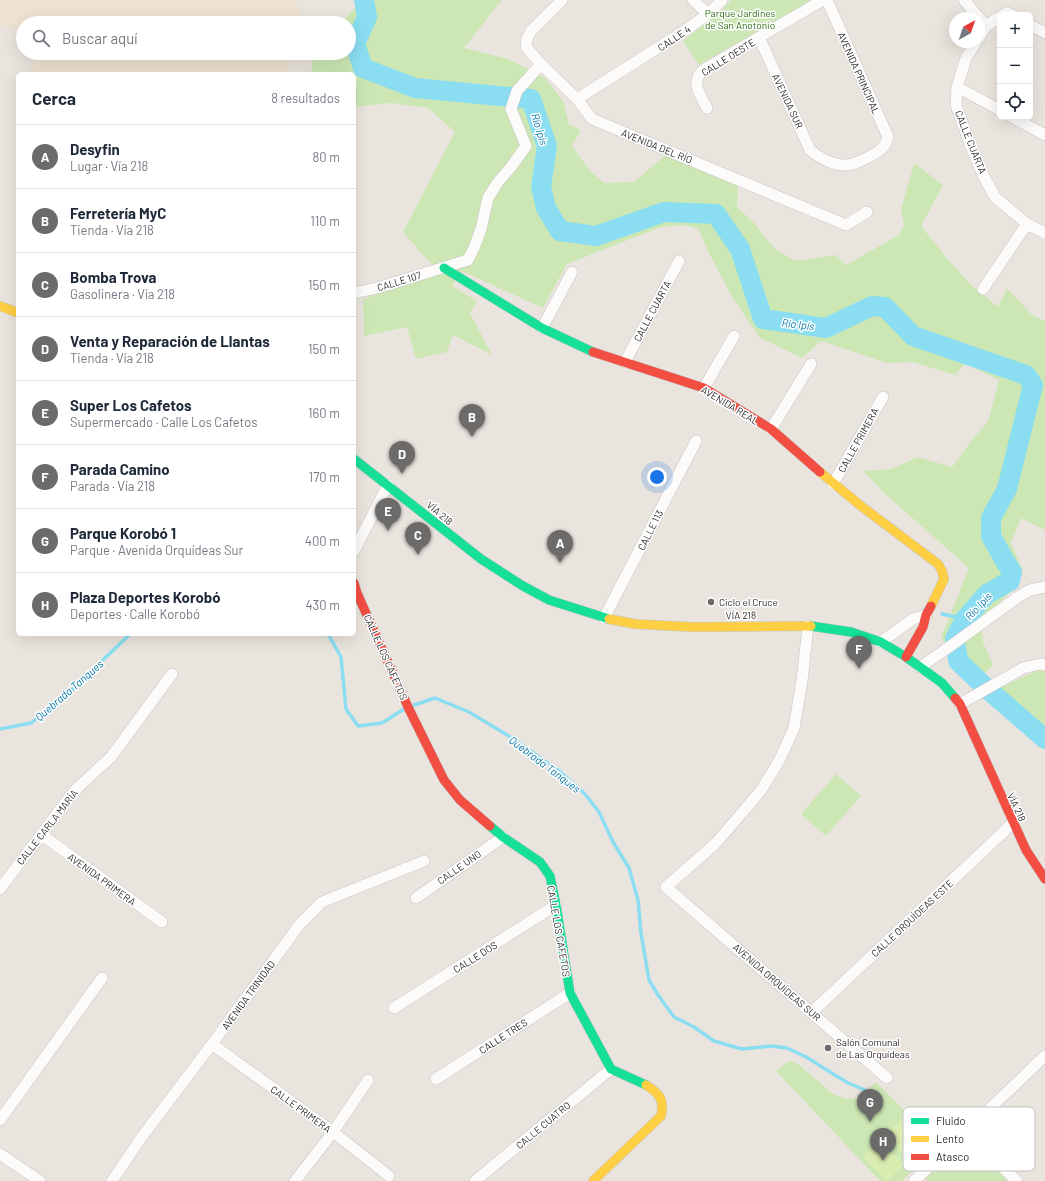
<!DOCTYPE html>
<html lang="es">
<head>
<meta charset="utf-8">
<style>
	:root { --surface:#fff; --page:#f2f2f3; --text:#1f2937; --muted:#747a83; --line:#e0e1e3; --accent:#6d6b69 }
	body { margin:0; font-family:Barlow,sans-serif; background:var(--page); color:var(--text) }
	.controls { position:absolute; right:12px; top:12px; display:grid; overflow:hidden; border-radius:6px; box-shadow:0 4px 16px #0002 }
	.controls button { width:36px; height:36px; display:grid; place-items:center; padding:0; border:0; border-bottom:1px solid var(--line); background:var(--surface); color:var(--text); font:20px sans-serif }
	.compass { position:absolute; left:949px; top:12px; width:36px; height:36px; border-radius:50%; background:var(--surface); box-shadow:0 4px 16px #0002; rotate:40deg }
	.you { position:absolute; left:657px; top:477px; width:14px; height:14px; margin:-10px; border:3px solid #fff; border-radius:50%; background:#1a73e8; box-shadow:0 0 0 6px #1a73e833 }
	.badge { display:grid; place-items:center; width:26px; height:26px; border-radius:50%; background:var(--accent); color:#fff; font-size:13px; font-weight:700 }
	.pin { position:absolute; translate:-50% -33px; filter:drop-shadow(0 1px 2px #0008) }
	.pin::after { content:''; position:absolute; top:21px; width:14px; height:12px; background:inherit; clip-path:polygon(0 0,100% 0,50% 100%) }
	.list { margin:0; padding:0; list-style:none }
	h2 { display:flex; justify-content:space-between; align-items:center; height:52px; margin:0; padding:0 16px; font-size:17px }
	h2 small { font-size:13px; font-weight:400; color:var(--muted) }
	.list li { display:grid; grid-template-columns:26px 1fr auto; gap:12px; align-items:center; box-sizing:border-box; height:64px; padding:0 16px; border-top:1px solid var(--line) }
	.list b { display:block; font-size:15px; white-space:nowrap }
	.list p { margin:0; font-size:13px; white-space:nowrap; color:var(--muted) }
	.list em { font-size:13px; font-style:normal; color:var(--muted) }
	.icon { flex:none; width:22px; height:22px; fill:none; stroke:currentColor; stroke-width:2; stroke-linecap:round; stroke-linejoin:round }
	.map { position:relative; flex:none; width:1045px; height:1181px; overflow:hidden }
	.search { position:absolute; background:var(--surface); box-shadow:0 4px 16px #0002; left:16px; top:16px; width:340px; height:44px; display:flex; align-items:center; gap:10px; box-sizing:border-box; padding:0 14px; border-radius:22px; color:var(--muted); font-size:15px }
	.panel { position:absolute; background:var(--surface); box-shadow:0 4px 16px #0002; left:16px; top:72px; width:340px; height:564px; border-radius:6px }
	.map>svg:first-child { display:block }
</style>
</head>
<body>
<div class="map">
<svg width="1045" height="1181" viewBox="0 0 1045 1181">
	<rect width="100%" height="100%" fill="#eae4de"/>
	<path fill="#eee2d2" d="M 0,0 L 294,0 L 304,23 L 23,23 L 23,37 L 0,23 Z
		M 37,53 L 293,53 L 286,74 L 31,74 Z"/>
	<path fill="#cce7b4" d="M 357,0 L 502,0 L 464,48 L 508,59 L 545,78 L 563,101 L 569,124 L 581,130 L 572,146 L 590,171 L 604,183 L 634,182 L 669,152 L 738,183 L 737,207 L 753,222 L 775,249 L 795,261 L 836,255 L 846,265 L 899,235 L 904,225 L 901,210 L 914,163 L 943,185 L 921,226 L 951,263 L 970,284 L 998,307 L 1007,288 L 1032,315 L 1045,321 L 1045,530 L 1021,518 L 1011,543 L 1023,571 L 1018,583 L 982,622 L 983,642 L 993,665 L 974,684 L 941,638 L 969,568 L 885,494 L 863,471 L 892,469 L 917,457 L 952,467 L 975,436 L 988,422 L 999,380 L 965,364 L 955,375 L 913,362 L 887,363 L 821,341 L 802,358 L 759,337 L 731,295 L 709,253 L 698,229 L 685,225 L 661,227 L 567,264 L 543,308 L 462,271 L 452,286 L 477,301 L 470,313 L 492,355 L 453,335 L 447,352 L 416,359 L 407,327 L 364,336 L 363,299 L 437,274 L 432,265 L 403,232 L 455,132 L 428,108 L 392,103 L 354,107 L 354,74 L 311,74 L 314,53 L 349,53 L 349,23 L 341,23 L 357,6 Z
		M 731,0 L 811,0 L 699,65 L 683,41 L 723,9 Z
		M 1038,670 L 1045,671 L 1045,743 L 1015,715 L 988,697 L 999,691 L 997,689 Z
		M 836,774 L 861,796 L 826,836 L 801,814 Z
		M 789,1061 L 798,1064 L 833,1094 L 846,1099 L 857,1098 L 876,1082 L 939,1145 L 902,1181 L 880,1181 L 776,1071 Z
		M 966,1143 L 971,1144 L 1008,1181 L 928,1181 L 925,1179 L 961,1145 Z"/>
	<path fill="#daecb0" d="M 902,1118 L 927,1142 L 909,1160 L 884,1136 Z
		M 880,1140 L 904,1164 L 888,1181 L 887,1181 L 863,1158 Z"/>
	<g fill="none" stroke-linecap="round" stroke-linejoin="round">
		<path stroke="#8bdef2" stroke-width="3.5" d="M 942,614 L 965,619
			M 328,634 L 341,657 L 346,709 L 358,726 L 382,723 L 404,709
			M 411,706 L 435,698 L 469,712 L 512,738 L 559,771 L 585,794 L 599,812 L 613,842 L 629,868 L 638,900 L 641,933 L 649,980 L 658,995 L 674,1017 L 694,1027 L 714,1041 L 742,1049 L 771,1046 L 787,1048 L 806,1057 L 848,1083 L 865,1090
			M 0,729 L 31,723 L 74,688 L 130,634"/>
		<path stroke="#8bdef2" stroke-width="20" d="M 364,0 L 367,17 L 355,44 L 363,68 L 415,88 L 531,99 L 547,146 L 541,187 L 546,208 L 560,231 L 596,236 L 664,212 L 716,214 L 740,249 L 763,319 L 826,328 L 872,306 L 885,307 L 913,336 L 1026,375 L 1033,385 L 1007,489 L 991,518 L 991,536 L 1006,563 L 1012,572 L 1010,581 L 987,594 L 965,619 L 955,639 L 958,661 L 985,687 L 1045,739"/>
		<defs>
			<path id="street" d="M 562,0 L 531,31 L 527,39 L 526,47 L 541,64 L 577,99 L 592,119 L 846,225 L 867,212
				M 693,0 L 708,14
				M 964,0 L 986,26
				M 1003,15 L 1007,13 L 1013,15
				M 1030,25 L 1045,33
				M 759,37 L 810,150 C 819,158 833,165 845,165 C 852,166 880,153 884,146 C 886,144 887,140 888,137 L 827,0
				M 979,38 L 986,26 L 1000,17
				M 976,42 L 966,58 L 957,87 L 956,105 L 970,144 L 983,175 L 995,197 L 1027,224 L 1045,233
				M 957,87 L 1000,110
				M 577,99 L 686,30 L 708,14 L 722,0
				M 707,108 C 700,94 690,82 703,70 L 823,0
				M 1012,117 L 1045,135
				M 983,289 L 1027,224
				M 354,293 L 377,288 L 468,260 L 474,248 L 481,229 L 488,198 L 498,182 L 511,167 L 526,146 L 511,109 L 517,91 L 541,64
				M 542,328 L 572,272
				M 625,362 L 679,261
				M 704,388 L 734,336
				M 771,429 L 811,364
				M 833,484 L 883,397
				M 354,551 L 388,485
				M 604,618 L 696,441
				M 808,626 L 802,681 L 794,728 L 779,761 L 762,789 L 729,828 L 715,844 L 666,887 L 887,1078
				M 881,642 L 913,619 L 926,615
				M 920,667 L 945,650 L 1018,597 L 1030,590 L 1045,587
				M 960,704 L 1023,668 L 1040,664 L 1045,665
				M 42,835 L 162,922
				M 0,889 L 74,791 L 111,757 L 172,674
				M 416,898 L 503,837
				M 394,1008 L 556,905
				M 812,1012 L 1013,823
				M 212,1044 L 333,1132 L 389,1176
				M 436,1079 L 570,993
				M 0,1120 L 102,978
				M 965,1132 L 1017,1181
				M 0,1154 L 40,1181
				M 112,1181 L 141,1138 L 212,1044 L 300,924 L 322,902 L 424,861
				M 295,1181 L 333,1132 L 368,1080
				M 475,1181 L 611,1069
				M 914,1181 L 1045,1056"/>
			<path id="fast" d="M 444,268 L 542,328 L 593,352
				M 354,459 L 481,559 L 523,586 L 549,600 L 609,619
				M 811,626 L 851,632 L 881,642 L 906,657 L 942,683 L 955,698
				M 490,826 L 503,837 L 540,862 L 550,876 L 556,905 L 570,993 L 611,1069 L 646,1085"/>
			<path id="slow" d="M 0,306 L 18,313
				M 820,472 L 861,506 L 938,564 L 942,571 L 944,579 L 931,606
				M 609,619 L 635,624 L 693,627 L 811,626
				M 593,1181 L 661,1116 C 665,1100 659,1093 646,1085"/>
			<path id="jam" d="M 593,352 L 704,388 L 771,429 L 820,472
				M 354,583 L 357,593 L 408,707 L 444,780 L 460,800 L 490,826
				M 906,657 L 923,627 L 926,615 L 931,606
				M 955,698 L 960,704 L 1026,850 L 1045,879"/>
		</defs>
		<use href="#street" stroke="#c6c4c4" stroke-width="12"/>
		<use href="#fast" stroke="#c6c4c4" stroke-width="10"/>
		<use href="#slow" stroke="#c6c4c4" stroke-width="10"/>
		<use href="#jam" stroke="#c6c4c4" stroke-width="10"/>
		<use href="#street" stroke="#fcfbfa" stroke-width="11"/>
		<use href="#fast" stroke="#16e098" stroke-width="9"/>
		<use href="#slow" stroke="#ffcf43" stroke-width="9"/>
		<use href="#jam" stroke="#f24e42" stroke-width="9"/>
	</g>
	<g fill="#6d6b69" stroke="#fff" stroke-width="1.5">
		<circle cx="711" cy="602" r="4"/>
		<circle cx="828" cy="1048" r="4"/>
	</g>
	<g text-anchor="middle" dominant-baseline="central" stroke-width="3" stroke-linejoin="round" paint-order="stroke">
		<g font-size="10" fill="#2b6e12" stroke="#fff">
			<text x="740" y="13">Parque Jardines<tspan x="740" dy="12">de San Anotonio</tspan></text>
		</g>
		<g font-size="10" fill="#2a2a2a" stroke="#fff">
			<text transform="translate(674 38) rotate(-34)">CALLE 4</text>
			<text transform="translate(728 57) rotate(-32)">CALLE OESTE</text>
			<text transform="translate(859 73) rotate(66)">AVENIDA PRINCIPAL</text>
			<text transform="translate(788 101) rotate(65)">AVENIDA SUR</text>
			<text transform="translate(971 142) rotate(68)">CALLE CUARTA</text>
			<text transform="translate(657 146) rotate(22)">AVENIDA DEL RÍO</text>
			<text transform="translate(399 281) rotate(-17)">CALLE 107</text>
			<text transform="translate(652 311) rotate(-62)">CALLE CUARTA</text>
			<text transform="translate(730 405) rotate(31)">AVENIDA REAL</text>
			<text transform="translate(858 440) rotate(-61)">CALLE PRIMERA</text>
			<text transform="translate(440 513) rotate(40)">VÍA 218</text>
			<text transform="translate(650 530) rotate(-63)">CALLE 113</text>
			<text transform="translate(741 615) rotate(-1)">VÍA 218</text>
			<text transform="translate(386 657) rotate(66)">CALLE LOS CAFETOS</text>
			<text transform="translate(1017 807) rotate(65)">VÍA 218</text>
			<text transform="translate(47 827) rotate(-52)">CALLE CARLA MARÍA</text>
			<text transform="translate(459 867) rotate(-35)">CALLE UNO</text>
			<text transform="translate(102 879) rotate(36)">AVENIDA PRIMERA</text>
			<text transform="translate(912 918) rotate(-43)">CALLE ORQUÍDEAS ESTE</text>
			<text transform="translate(559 931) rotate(80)">CALLE LOS CAFETOS</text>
			<text transform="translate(475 957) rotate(-32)">CALLE DOS</text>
			<text transform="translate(777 982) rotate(41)">AVENIDA ORQUÍDEAS SUR</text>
			<text transform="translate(248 995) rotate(-54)">AVENIDA TRINIDAD</text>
			<text transform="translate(503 1036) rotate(-33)">CALLE TRES</text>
			<text transform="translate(301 1109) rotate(36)">CALLE PRIMERA</text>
			<text transform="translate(543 1125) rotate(-40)">CALLE CUATRO</text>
		</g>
		<g font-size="10" fill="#2a2a2a" stroke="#fff" text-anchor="start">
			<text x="719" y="602">Ciclo el Cruce</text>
			<text x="836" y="1042">Salón Comunal<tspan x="836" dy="12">de Las Orquídeas</tspan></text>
		</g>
		<g font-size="11" font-style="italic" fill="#0077a8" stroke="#fff">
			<text transform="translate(540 129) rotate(73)">Río Ipís</text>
			<text transform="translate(798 324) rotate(7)">Río Ipís</text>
			<text transform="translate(978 606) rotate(-47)">Río Ipís</text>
			<text transform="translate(69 690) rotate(-41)">Quebrada Tanques</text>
			<text transform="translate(545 764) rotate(37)">Quebrada Tanques</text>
		</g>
	</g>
	<rect x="903" y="1107" width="132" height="64" rx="6" fill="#fff" stroke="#bfbfbf" stroke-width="1"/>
	<rect x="911" y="1118" width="18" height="6" fill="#16e098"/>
	<rect x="911" y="1136" width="18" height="6" fill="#ffcf43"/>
	<rect x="911" y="1154" width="18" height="6" fill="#f24e42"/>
	<g font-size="11" fill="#2a2a2a">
		<text x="936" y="1125">Fluido</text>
		<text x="936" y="1143">Lento</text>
		<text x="936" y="1161">Atasco</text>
	</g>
</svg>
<div class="controls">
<button>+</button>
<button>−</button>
<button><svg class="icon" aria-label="locate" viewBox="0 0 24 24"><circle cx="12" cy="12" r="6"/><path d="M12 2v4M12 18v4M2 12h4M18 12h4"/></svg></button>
</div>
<svg class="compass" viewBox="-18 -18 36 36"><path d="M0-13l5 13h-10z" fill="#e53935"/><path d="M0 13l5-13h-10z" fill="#747a83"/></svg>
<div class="you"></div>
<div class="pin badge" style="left:560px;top:563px">A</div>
<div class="pin badge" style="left:472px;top:437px">B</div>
<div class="pin badge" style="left:418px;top:555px">C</div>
<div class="pin badge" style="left:402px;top:474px">D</div>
<div class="pin badge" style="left:388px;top:531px">E</div>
<div class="pin badge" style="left:859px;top:669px">F</div>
<div class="pin badge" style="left:870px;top:1122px">G</div>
<div class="pin badge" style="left:883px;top:1161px">H</div>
<div class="search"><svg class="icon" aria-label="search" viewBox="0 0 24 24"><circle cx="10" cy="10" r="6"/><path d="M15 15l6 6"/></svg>Buscar aquí</div>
<section class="panel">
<h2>Cerca<small>8 resultados</small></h2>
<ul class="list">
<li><span class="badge">A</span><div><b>Desyfin</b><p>Lugar · Vía 218</p></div><em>80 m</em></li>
<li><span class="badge">B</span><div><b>Ferretería MyC</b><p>Tienda · Vía 218</p></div><em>110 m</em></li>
<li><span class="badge">C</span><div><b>Bomba Trova</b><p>Gasolinera · Vía 218</p></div><em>150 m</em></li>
<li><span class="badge">D</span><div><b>Venta y Reparación de Llantas</b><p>Tienda · Vía 218</p></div><em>150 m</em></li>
<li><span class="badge">E</span><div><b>Super Los Cafetos</b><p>Supermercado · Calle Los Cafetos</p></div><em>160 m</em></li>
<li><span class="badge">F</span><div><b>Parada Camino</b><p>Parada · Vía 218</p></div><em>170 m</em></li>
<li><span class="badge">G</span><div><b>Parque Korobó 1</b><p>Parque · Avenida Orquídeas Sur</p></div><em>400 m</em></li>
<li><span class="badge">H</span><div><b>Plaza Deportes Korobó</b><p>Deportes · Calle Korobó</p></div><em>430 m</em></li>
</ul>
</section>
</div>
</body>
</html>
